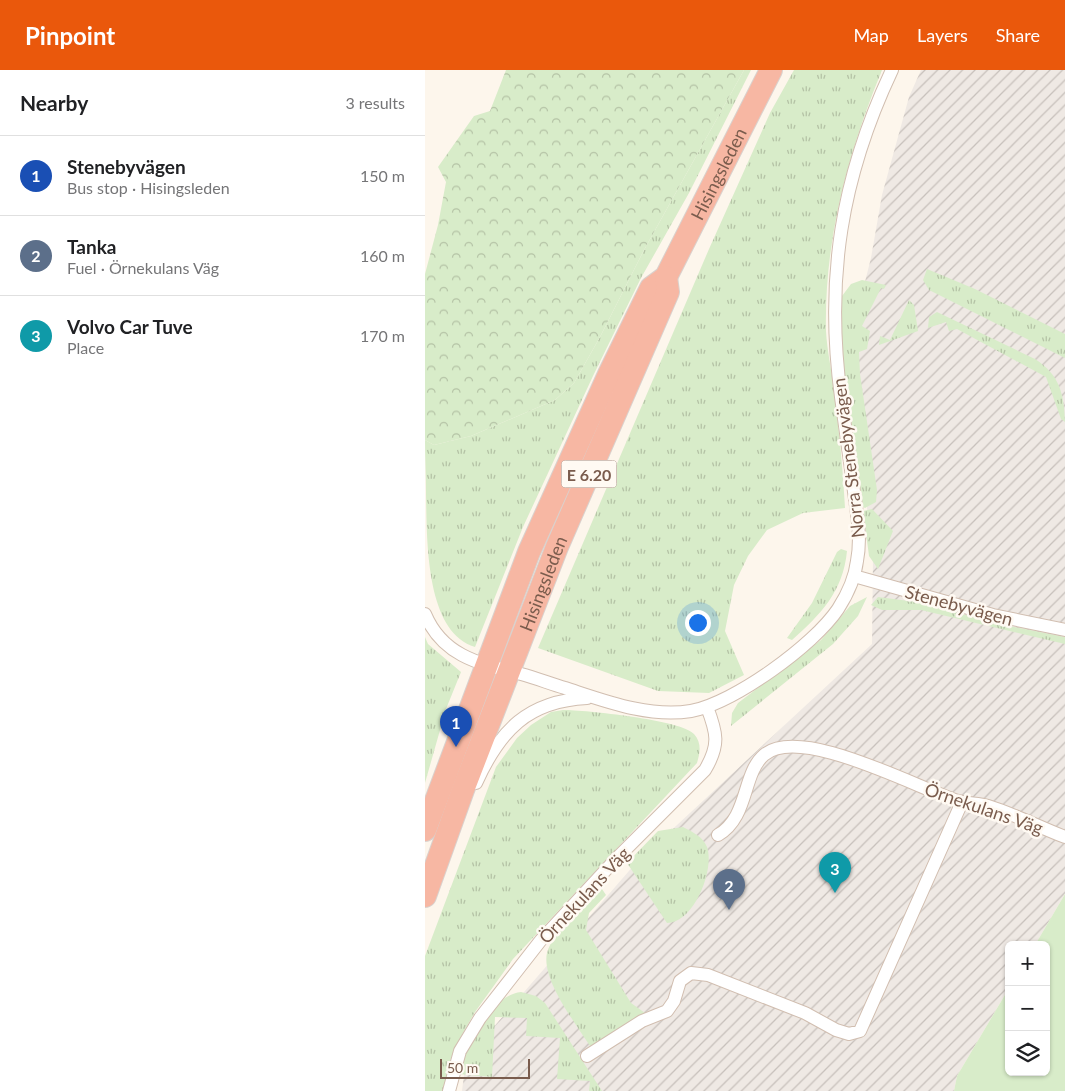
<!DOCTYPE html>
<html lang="en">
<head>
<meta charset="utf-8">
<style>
	:root { --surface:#fff; --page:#f2f2f2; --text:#202124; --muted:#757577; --line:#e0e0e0; --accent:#ea580c }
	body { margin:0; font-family:Lato,sans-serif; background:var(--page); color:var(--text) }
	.controls { position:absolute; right:15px; bottom:15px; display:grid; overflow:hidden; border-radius:8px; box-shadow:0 1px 4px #0004 }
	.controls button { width:45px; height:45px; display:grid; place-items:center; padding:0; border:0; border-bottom:1px solid var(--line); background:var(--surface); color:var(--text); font:25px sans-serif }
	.scale { position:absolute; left:15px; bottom:12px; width:90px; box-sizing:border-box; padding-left:5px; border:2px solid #7a5c4d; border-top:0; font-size:14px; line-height:18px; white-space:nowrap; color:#7a5c4d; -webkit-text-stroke:4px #fffaf3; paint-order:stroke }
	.you { position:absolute; left:272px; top:552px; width:18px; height:18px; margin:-12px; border:4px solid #fff; border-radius:50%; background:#1a73e8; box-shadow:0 0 0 8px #1a73e833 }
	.badge { display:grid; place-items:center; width:32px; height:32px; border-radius:50%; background:var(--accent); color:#fff; font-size:16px; font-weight:700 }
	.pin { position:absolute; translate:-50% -41px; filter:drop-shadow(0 1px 2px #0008) }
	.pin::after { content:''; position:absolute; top:26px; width:18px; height:15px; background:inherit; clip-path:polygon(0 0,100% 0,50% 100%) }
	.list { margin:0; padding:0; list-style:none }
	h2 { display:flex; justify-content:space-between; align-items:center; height:65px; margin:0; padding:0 20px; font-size:21px }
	h2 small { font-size:16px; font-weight:400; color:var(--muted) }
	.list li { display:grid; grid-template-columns:32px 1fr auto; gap:15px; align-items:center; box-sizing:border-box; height:80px; padding:0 20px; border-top:1px solid var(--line) }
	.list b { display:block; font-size:19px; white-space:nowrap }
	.list p { margin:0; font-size:16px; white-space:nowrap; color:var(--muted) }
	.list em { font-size:16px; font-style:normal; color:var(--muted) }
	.icon { flex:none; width:28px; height:28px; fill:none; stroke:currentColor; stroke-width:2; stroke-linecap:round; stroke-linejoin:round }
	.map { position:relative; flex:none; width:640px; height:1021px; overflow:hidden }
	header { display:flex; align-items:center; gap:30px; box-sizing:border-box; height:70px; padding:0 25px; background:var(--accent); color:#fff }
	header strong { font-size:24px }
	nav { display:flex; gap:28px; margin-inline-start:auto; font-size:18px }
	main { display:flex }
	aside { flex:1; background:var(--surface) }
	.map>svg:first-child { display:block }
</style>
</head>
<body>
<header>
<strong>Pinpoint</strong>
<nav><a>Map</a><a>Layers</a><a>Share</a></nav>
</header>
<main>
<aside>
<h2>Nearby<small>3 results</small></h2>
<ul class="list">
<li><span class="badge" style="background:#1a4fb4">1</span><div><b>Stenebyvägen</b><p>Bus stop · Hisingsleden</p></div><em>150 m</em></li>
<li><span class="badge" style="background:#5c6f8a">2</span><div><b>Tanka</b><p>Fuel · Örnekulans Väg</p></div><em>160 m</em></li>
<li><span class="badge" style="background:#0f9aa8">3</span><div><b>Volvo Car Tuve</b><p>Place</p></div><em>170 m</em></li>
</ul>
</aside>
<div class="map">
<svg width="640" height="1021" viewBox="0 0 640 1021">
	<defs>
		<pattern id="industrial-furrows" width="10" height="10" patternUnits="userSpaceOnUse" patternTransform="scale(1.25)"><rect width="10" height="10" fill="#efe9e4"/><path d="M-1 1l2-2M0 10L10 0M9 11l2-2" fill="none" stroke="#c7c0bb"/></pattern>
		<pattern id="grass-tufts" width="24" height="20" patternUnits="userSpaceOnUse" patternTransform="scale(1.25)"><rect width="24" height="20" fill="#d8ecc9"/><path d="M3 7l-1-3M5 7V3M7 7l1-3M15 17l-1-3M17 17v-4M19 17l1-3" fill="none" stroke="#b4c2a5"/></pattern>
		<pattern id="forest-crowns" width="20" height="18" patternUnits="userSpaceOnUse" patternTransform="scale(1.25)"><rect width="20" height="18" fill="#d8ecc9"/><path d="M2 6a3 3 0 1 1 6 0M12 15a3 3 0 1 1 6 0" fill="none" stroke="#b4c2a5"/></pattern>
	</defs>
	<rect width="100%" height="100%" fill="#fdf6ec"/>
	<path fill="url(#industrial-furrows)" d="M 496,0 L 640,0 L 640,824 L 610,875 L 584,875 L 584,918 L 532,1006 L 529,1021 L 37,1021 L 41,989 L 210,794 L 447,574 L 448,488 L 423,279 L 446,188 L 457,125 L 484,27 Z"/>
	<path fill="url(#grass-tufts)" d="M 319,0 L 326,0 L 264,123 L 216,208 L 168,306 L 98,457 L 50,577 C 0,562 2,469 1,424 C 1,406 0,388 0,370 L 9,375 L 46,366 L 130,330 L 149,313 L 175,267 L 219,180 Z
		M 369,0 L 457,0 C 423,83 399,170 401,261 C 402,281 407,301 409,321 C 414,360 418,399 420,438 L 378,443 L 342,460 L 323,486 L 309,515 L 300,561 L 319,605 L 284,623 L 233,621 L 113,578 L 284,179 L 345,43 Z
		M 502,199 L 550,219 L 640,264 L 640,288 L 504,220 L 498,210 Z
		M 437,210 L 461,215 L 459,219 L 456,218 L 437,256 L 445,261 L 442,279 L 434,282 L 435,304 L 452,420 L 451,432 L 440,438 L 438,437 L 420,309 L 415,259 L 417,226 L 426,214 Z
		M 484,230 L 489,235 L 493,261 L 454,275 L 455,266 L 465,270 Z
		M 512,242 L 610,289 C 635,305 639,324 640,352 L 636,349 L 621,307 L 532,259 L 524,261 L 521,252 L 503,258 L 504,247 Z
		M 447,439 L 468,461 L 453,499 L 444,486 L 438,441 Z
		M 416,479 L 422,481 C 418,522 396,544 367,570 L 362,568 L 387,533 L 412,482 Z
		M 442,527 L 433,546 L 408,574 L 306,656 L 307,643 L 313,633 L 396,570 L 425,536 Z
		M 453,527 L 492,532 L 574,554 L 640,567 L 640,574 L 496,540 L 457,540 L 446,535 Z
		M 0,567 L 3,574 L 36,602 L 21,639 L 0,713 Z
		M 138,640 C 160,640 257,650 269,664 C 277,673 275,683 272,693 L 88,889 L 50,942 L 31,975 L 23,996 L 18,1021 L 0,1021 L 0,886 L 71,697 L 92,668 L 106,655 L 126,642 Z
		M 258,757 C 268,762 278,767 282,777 C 290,799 269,853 242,853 L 202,793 L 233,761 Z
		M 177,819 L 181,825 L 164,843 L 161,860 L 206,933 L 220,943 L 182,971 L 165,976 C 151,954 116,909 122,883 C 128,861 161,835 177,819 Z
		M 96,922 L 111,926 L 120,933 L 177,1021 L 164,1021 L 165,1011 L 132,1009 L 135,968 L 101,966 L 102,948 L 70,947 L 67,1007 L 33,1004 L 32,999 C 44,973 65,926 96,922 Z"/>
	<path fill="url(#forest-crowns)" d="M 81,0 L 319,0 L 219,180 L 175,267 L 149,313 L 130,330 L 46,366 L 9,375 L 0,370 L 0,204 L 13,155 L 21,112 L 13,97 L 49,46 L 65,41 Z"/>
	<path fill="#d8ecc9" d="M 640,824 L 640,1021 L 529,1021 L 532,1006 L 584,918 L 584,1002 L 621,1002 L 621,875 L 610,875 Z"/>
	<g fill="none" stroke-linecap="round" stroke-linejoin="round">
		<defs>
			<path id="street" d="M 429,506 L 568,545 L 640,560
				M 0,544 C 18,587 56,594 96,604 C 111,608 126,614 140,618 C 180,631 224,648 266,641 C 309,633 389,575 413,539 C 422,525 430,508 432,491 C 437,466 431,439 428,414 C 424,385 420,356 416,327 C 400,209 416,108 467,0
				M 51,713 C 75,660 103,631 162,628
				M 293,765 C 324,747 317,704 339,685 C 375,654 492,718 533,731 C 543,734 553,733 563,736 C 589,744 614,757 640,767
				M 162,986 L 217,951 L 242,941 L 249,931 L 255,911 L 266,903 L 283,905 L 380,943 L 411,960 L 424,964 L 435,961 L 537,732
				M 24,1021 L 35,981 L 55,948 L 116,870 L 190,790 L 280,700 C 295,675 292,663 282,637"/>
			<g id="highway">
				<path id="s1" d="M 0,760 L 104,482 L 185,302 L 226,218 L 241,207 L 346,0"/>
				<path id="s2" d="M 0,826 L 38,720 L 132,477 L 243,222 L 241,207"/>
			</g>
		</defs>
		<use href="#street" stroke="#d1beb0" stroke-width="14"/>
		<use href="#highway" stroke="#dad1cd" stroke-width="24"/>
		<use href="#street" stroke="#fff" stroke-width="12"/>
		<use href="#highway" stroke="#f7b7a3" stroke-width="22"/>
	</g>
	<g text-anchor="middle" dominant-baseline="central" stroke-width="5" stroke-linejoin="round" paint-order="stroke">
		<rect fill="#fffaf3" stroke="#a28b7f" stroke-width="1" x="136.5" y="390.5" width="55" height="27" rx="4"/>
		<g font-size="16" font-weight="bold" fill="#7a5c4d">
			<text x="164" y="404">E 6.20</text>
		</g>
		<g font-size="18" fill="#7a5c4d" stroke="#fffaf3">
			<text stroke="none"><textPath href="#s1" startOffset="722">Hisingsleden</textPath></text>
			<text transform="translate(423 388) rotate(-97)">Norra Stenebyvägen</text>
			<text stroke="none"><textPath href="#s2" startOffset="334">Hisingsleden</textPath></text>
			<text transform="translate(534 535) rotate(15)">Stenebyvägen</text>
			<text transform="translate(559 738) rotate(19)">Örnekulans Väg</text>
			<text transform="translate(159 825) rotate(-47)">Örnekulans Väg</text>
		</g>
	</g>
</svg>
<div class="controls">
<button>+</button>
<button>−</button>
<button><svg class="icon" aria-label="layers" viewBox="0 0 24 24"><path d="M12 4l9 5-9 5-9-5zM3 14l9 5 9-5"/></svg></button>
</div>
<div class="scale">50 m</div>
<div class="you"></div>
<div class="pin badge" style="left:31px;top:677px;background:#1a4fb4">1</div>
<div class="pin badge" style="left:304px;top:840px;background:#5c6f8a">2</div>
<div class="pin badge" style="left:410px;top:823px;background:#0f9aa8">3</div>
</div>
</main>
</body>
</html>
